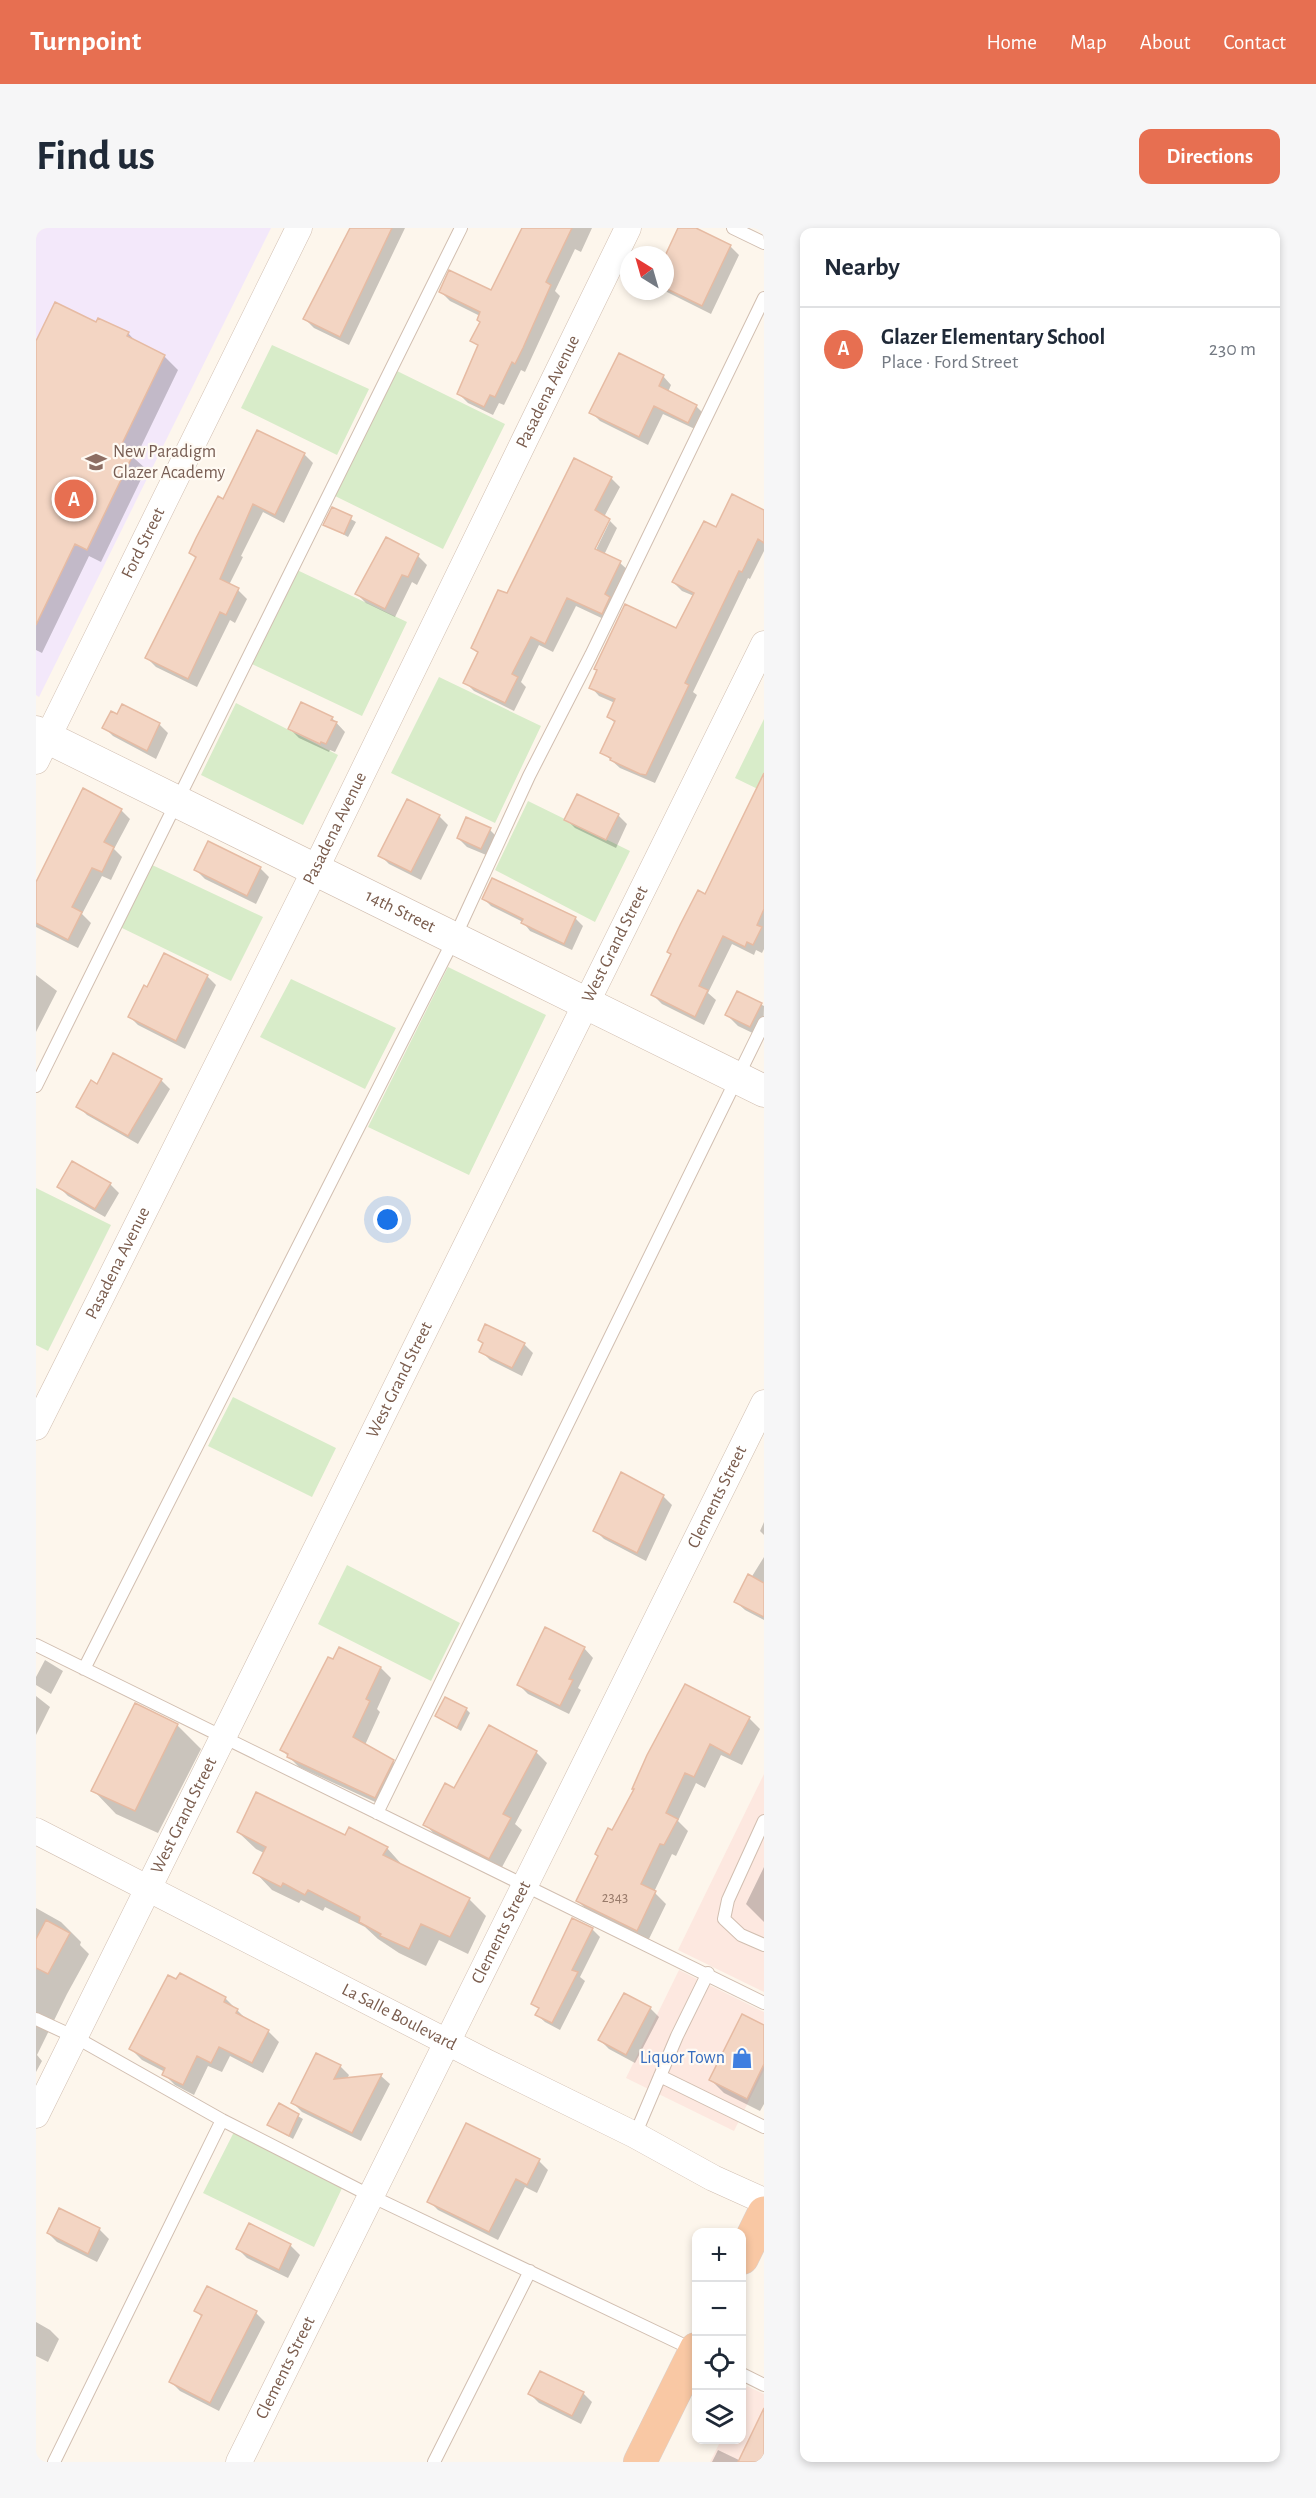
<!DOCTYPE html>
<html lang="en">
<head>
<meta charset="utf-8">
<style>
	:root { --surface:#fff; --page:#f6f6f7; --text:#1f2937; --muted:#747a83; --line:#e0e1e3; --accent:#e76f51 }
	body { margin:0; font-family:"Alegreya Sans",sans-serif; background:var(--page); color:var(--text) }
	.controls { position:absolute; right:18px; bottom:18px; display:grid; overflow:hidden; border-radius:12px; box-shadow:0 3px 9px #0003 }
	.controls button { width:54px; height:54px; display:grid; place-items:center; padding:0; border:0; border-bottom:2px solid var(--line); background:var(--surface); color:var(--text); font:30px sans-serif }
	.compass { position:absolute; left:584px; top:18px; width:54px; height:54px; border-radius:50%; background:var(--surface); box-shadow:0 3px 9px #0003; rotate:323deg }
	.you { position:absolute; left:352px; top:992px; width:21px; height:21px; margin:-15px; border:4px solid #fff; border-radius:50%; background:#1a73e8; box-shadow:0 0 0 9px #1a73e833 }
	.badge { display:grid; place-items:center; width:39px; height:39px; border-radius:50%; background:var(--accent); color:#fff; font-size:20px; font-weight:700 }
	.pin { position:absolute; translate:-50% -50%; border:3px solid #fff; box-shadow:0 2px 6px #0006 }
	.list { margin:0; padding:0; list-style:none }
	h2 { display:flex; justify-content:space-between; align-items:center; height:78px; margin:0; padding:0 24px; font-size:26px }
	h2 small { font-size:20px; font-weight:400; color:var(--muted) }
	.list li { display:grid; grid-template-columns:39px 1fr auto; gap:18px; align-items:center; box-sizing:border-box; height:84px; padding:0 24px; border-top:2px solid var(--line) }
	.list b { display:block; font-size:22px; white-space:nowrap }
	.list p { margin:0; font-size:20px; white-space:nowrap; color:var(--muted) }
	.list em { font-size:20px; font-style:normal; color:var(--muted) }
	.icon { flex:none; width:33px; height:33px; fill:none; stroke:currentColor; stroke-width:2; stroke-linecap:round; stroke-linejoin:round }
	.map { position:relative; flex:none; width:728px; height:2234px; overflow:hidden; border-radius:12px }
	header { display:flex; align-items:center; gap:36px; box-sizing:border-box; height:84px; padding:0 30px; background:var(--accent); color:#fff }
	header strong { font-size:28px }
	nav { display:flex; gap:33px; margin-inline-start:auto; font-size:21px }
	.intro { display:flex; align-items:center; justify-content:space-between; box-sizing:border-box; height:144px; padding:0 36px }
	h1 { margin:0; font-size:42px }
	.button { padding:15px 27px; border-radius:12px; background:var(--accent); color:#fff; font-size:21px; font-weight:700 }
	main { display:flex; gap:36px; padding:0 36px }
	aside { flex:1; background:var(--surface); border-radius:12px; box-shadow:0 3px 9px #0003 }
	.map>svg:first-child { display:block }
</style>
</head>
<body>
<header>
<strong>Turnpoint</strong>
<nav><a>Home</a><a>Map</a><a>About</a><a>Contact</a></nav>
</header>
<div class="intro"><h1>Find us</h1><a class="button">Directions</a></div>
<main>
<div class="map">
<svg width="728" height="2234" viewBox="0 0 728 2234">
	<rect width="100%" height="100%" fill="#fdf6ec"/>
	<path fill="#fde8e0" d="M 728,1546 L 728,1764 L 642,1722 Z
		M 643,1742 L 728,1784 L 728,1842 L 698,1903 L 590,1850 Z
		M 711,2158 L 728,2166 L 728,2234 L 674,2234 L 685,2212 L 706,2212 L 706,2169 Z"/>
	<path fill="#f3e8fa" d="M 0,0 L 235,0 L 3,469 L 0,467 Z"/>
	<path fill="#d8ecc9" d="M 236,117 L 333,161 L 301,227 L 205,180 Z
		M 359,142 L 469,196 L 407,321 L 299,268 Z
		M 261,342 L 371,394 L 326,488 L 216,436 Z
		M 403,449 L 505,498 L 459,595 L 355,545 Z
		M 200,475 L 302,527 L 267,597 L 165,547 Z
		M 728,491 L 728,564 L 699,550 Z
		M 492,573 L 594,623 L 559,694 L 459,642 Z
		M 114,636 L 227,689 L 195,753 L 84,699 Z
		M 412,739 L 510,787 L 433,947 L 332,899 Z
		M 255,751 L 360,800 L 329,861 L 224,809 Z
		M 0,960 L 75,997 L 12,1123 L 0,1117 Z
		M 197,1169 L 300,1220 L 276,1269 L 172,1218 Z
		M 311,1337 L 424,1395 L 395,1453 L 282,1396 Z
		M 199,1902 L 308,1956 L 278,2019 L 167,1965 Z"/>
	<path fill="#0003" d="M 315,0 L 369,0 L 313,117 L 278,100 L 269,91 Z
		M 487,0 L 556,0 L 545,24 L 539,21 L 519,63 L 524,68 L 489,144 L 485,142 L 468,177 L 463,175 L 457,187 L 432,175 L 423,166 L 443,119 L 436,113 L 445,95 L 444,88 L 414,73 L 405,64 L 456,64 Z
		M 644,0 L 657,0 L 694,18 L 703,27 L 675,86 L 629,63 L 629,31 Z
		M 61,96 L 92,105 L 102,116 L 128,128 L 142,142 L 99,231 L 110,241 L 65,334 L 53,328 L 6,425 L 0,422 L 0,117 Z
		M 627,148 L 635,157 L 632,164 L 660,178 L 669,187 L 661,202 L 627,186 L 612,217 L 564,193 L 555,184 Z
		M 268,226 L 277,235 L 248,295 L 227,284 L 205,328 L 207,329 L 193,357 L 202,362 L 211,371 L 199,395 L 194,392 L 161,459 L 120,439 L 111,430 L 160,331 L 155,325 L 188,273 Z
		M 575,250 L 584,259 L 568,289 L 554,327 L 557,328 L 574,293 L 581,300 L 568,327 L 584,335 L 593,343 L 574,394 L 540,378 L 517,424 L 503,417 L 485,454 L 490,459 L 478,483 L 438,463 L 429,454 L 443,426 L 436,420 L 472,367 Z
		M 697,268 L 728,284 L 728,323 L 714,351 L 712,350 L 657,464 L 661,467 L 619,555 L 584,540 L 566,524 L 580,496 L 573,489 L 579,475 L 563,468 L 555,459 L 641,402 L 658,368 L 646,363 L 637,354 L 680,301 Z
		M 297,281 L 320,294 L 312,309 L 289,296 Z
		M 382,328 L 391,337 L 381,357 L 376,354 L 359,389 L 330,375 L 321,366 Z
		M 82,488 L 123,496 L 132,505 L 120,531 L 77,508 L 68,499 Z
		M 296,490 L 309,504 L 299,524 L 294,522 L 293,524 L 263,510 L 254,501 Z
		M 719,566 L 728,571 L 728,721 L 726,725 L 720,722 L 718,727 L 696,716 L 672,765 L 680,772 L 668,797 L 626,776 L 617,767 L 636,728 L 632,724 L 670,668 Z
		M 85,582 L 94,591 L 78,621 L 86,629 L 75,652 L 66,648 L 46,686 L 55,695 L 42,720 L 0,699 L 0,658 Z
		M 582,587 L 591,596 L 580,620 L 539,600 L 530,591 Z
		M 403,588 L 412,597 L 385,652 L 353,636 L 344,627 Z
		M 454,602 L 463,611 L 455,629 L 431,619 L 422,610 Z
		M 224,640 L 233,649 L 220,676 L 169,651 L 160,642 Z
		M 456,652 L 540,691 L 547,698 L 536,722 L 494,703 L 487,694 L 455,678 L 447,670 Z
		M 0,747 L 21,763 L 0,804 Z
		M 171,748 L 180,757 L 149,821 L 102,797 L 93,788 L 111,761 Z
		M 702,765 L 728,778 L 727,810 L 702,798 L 691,787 Z
		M 125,852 L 134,861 L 102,916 L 51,887 L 42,878 L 61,858 Z
		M 74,956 L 83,965 L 69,989 L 32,968 L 23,959 Z
		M 444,1112 L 488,1116 L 497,1125 L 486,1148 L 454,1132 L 445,1123 L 448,1117 Z
		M 627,1268 L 636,1277 L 610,1333 L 568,1311 L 559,1302 Z
		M 728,1294 L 728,1307 L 724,1303 Z
		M 728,1329 L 728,1392 L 709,1382 L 700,1374 Z
		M 548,1420 L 557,1430 L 542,1460 L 545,1462 L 533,1486 L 492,1466 L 483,1457 Z
		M 303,1421 L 345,1440 L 355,1450 L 341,1481 L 344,1484 L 329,1517 L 357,1534 L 367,1544 L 350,1579 L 263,1539 L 246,1522 Z
		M 9,1432 L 27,1443 L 15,1466 L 0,1457 L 0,1449 Z
		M 0,1468 L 14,1479 L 0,1507 Z
		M 100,1477 L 141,1497 L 165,1521 L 122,1605 L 80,1586 L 57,1562 Z
		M 430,1481 L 434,1485 L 425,1503 L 401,1488 Z
		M 713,1490 L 724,1501 L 706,1537 L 685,1527 L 669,1560 L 660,1555 L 642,1593 L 652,1603 L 640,1628 L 636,1626 L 618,1664 L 630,1676 L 612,1713 L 553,1684 L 542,1673 L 599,1562 Z
		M 500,1524 L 511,1535 L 479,1596 L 486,1602 L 465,1641 L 400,1608 L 389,1596 L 419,1562 Z
		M 202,1604 L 309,1610 L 351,1620 L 368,1639 L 433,1671 L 450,1688 L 432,1726 L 403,1712 L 390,1738 L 363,1725 L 342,1711 L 329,1699 L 289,1679 L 287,1683 L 265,1672 L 263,1675 L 236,1662 L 219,1644 L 228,1625 L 220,1621 Z
		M 728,1639 L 728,1694 L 710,1676 Z
		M 0,1680 L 25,1694 L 45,1714 L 44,1717 L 53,1726 L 31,1766 L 1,1827 L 6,1833 L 0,1844 Z
		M 556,1701 L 564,1709 L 544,1749 L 549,1753 L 524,1802 L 509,1794 L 501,1787 L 504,1782 L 497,1775 Z
		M 589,1767 L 614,1780 L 623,1789 L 599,1835 L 573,1821 L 564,1812 Z
		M 189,1770 L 212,1793 L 232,1803 L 243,1814 L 227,1845 L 194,1828 L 186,1844 L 172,1838 L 158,1867 L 139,1857 L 128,1846 L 129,1844 L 106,1832 L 95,1821 Z
		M 707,1788 L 728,1799 L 728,1876 L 724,1883 L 688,1865 L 675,1852 Z
		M 304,1838 L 313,1847 L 311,1851 L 345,1848 L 354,1856 L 325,1913 L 266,1884 L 257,1875 Z
		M 243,1877 L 267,1891 L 257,1911 L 233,1897 Z
		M 503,1933 L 512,1942 L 501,1965 L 489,1959 L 462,2012 L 402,1982 L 393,1973 Z
		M 24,1982 L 64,2002 L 73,2011 L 61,2034 L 21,2014 L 12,2005 Z
		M 214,1998 L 255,2018 L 264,2027 L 252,2050 L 211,2030 L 202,2021 Z
		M 172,2060 L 220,2085 L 229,2094 L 183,2183 L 144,2163 L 135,2154 L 167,2090 L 160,2083 Z
		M 0,2094 L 14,2102 L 23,2111 L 12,2134 L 0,2128 Z
		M 547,2165 L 556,2174 L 545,2196 L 503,2175 L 494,2166 Z
		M 728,2184 L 728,2234 L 676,2234 L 682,2222 L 705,2233 Z"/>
	<path fill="#f3d5c3" stroke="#e6bba3" stroke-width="1.5" d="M 314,0 L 356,0 L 304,109 L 267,91 Z
		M 486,0 L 536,0 L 510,54 L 515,57 L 487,120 L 479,136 L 476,134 L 459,169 L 454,167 L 448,179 L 421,166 L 442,117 L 434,113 L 444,94 L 441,92 L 444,84 L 403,64 L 413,42 L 455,62 Z
		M 642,0 L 660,0 L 695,17 L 666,78 L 629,60 L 629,28 Z
		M 19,74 L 60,94 L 62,90 L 93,104 L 91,108 L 129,127 L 84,220 L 97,227 L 51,322 L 39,316 L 0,397 L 0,113 Z
		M 583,125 L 628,147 L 623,158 L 661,177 L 652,195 L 618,178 L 603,209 L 553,185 Z
		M 221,202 L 269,225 L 239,287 L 217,276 L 184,351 L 203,360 L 190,387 L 184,384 L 152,451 L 109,430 L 160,329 L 153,325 L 160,310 L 182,268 L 187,271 Z
		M 538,230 L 576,249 L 559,282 L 574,291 L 559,321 L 585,333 L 569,366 L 574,369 L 566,386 L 531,370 L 509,416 L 495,409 L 476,446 L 482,449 L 469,475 L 427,455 L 442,424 L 435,420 L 462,362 L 471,365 Z
		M 696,266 L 728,282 L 728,315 L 722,311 L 706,344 L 703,343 L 649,455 L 653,457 L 610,547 L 604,546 L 574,532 L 575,530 L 564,525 L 579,493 L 571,489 L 579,471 L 553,460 L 561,442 L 558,441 L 589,376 L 640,400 L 658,365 L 636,354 L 668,293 L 680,299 Z
		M 296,279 L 316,288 L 308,306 L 287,297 Z
		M 350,309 L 383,326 L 372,349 L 366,347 L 349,381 L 319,366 Z
		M 265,474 L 297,489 L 295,492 L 301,494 L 290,516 L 285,514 L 284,516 L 252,501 Z
		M 86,476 L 124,495 L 111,523 L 66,500 L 75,483 L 81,486 Z
		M 728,545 L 728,681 L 721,697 L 726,699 L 717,717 L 711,714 L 709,719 L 687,708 L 663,758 L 672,762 L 659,789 L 615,767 L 635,726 L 631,724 L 644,697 L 662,662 L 669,666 Z
		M 47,560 L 86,581 L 68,614 L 78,619 L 66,644 L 56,640 L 36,679 L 46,684 L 32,712 L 0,695 L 0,654 Z
		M 541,566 L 583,586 L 570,612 L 528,592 Z
		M 371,571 L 404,587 L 375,644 L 342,628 Z
		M 430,589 L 455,600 L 445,621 L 421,610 Z
		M 172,613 L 225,639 L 211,668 L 158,642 Z
		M 456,650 L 540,689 L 528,716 L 485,695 L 487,691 L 446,671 Z
		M 128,725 L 172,747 L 140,813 L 92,789 L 108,757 L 111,759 Z
		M 701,763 L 726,775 L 714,799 L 689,787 Z
		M 77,825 L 126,851 L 92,908 L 40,879 L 55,852 L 61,856 Z
		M 36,933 L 75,955 L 59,981 L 21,959 Z
		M 449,1096 L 489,1115 L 476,1140 L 443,1124 L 447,1115 L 442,1112 Z
		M 585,1244 L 628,1267 L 601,1325 L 557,1303 Z
		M 712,1346 L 728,1355 L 728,1389 L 698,1374 Z
		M 509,1399 L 549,1419 L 533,1451 L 537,1452 L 524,1478 L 481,1457 Z
		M 303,1419 L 345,1439 L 330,1471 L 334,1473 L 317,1509 L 358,1532 L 339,1570 L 251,1529 L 252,1526 L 244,1522 L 292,1429 L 297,1431 Z
		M 649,1456 L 714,1489 L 694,1527 L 674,1516 L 658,1549 L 649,1545 L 630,1585 L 642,1591 L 628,1617 L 624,1616 L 605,1656 L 620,1663 L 601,1703 L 540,1673 L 562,1628 L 559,1626 L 572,1600 L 576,1602 L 598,1561 L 596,1561 L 611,1527 Z
		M 409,1469 L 431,1480 L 421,1500 L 399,1488 Z
		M 99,1475 L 142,1496 L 99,1583 L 55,1563 Z
		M 453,1497 L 501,1523 L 467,1586 L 475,1590 L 453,1631 L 387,1597 L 409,1555 L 418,1560 Z
		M 220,1564 L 309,1607 L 313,1599 L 352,1619 L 347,1627 L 434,1670 L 414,1709 L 385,1696 L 373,1721 L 344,1708 L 345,1706 L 323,1694 L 324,1689 L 272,1662 L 269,1667 L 247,1655 L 245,1659 L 217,1645 L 230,1619 L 201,1604 Z
		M 536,1690 L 557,1700 L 536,1742 L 542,1744 L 516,1795 L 499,1787 L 503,1780 L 495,1776 Z
		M 10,1692 L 34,1705 L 12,1746 L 0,1740 L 0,1711 Z
		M 144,1745 L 190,1769 L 188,1774 L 202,1781 L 200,1785 L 233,1802 L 216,1835 L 183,1819 L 175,1835 L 161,1828 L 147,1857 L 126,1847 L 129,1840 L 93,1821 L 132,1747 L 140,1751 Z
		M 588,1765 L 615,1779 L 590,1827 L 562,1812 Z
		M 706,1786 L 728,1797 L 728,1836 L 711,1871 L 673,1852 Z
		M 280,1825 L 305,1837 L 298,1851 L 346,1846 L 316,1905 L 255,1875 Z
		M 243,1875 L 263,1886 L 253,1908 L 231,1897 Z
		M 430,1895 L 504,1931 L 491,1957 L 480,1951 L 453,2004 L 391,1974 Z
		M 23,1980 L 64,2000 L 52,2026 L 11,2005 Z
		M 213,1995 L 255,2016 L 243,2042 L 200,2021 Z
		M 171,2058 L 221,2083 L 174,2175 L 133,2154 L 166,2087 L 158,2083 Z
		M 504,2143 L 548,2164 L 536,2188 L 492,2166 Z
		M 728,2180 L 728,2234 L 702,2234 Z"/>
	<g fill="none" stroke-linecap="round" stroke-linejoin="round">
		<defs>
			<path id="service" d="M 697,0 L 728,15
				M 0,858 L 425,0
				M 0,1417 L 728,1775
				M 48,1441 L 419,709 L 493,548 L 555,427 L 728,70
				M 341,1585 L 728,795
				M 728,1593 L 692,1672 L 688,1691 L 705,1707 L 728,1717
				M 0,1791 L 39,1809 L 186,1892 L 335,1968 L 658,2122
				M 624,1848 L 728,1899
				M 599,1907 L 641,1808 L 672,1745
				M 706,2146 L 728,2157
				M 18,2234 L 186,1892
				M 398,2234 L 494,2043"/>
			<g id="minor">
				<path id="s1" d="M 0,533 L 263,0"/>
				<path id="s2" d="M 0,1199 L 280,640 L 592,0"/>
				<path id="s3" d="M 0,1603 L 450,1834 L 599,1907 L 677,1950 L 728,1973"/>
				<path id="s4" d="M 0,1887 L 728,416"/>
				<path id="s5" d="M 203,2234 L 728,1175"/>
			</g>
			<g id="tertiary">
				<path id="s6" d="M 0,504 L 728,863"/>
			</g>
			<path id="trunk" d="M 706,2030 L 728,1985
				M 604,2234 L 660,2121"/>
		</defs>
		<use href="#service" stroke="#d1beb0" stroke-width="14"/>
		<use href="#minor" stroke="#d1beb0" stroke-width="27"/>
		<use href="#tertiary" stroke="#d1beb0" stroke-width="33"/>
		<use href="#trunk" stroke="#dad1cd" stroke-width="34"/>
		<use href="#service" stroke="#fff" stroke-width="12"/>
		<use href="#minor" stroke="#fff" stroke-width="26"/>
		<use href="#tertiary" stroke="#fff" stroke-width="32"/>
		<use href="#trunk" stroke="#f9c8a4" stroke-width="33"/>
	</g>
	<defs>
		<symbol id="school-bare" viewBox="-9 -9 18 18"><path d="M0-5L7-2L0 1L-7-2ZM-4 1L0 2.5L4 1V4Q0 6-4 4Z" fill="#8d6e63" stroke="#fffaf3" stroke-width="2.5" paint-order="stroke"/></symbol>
		<symbol id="shop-bare" viewBox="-9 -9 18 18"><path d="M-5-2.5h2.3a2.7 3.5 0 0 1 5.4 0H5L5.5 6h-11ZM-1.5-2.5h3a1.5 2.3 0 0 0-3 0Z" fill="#3f7fe0" stroke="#fffaf3" stroke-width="2.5" paint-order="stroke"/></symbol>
	</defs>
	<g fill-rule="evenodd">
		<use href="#school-bare" x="45" y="219" width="30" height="30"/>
		<use href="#shop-bare" x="691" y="1815" width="30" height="30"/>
	</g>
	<g text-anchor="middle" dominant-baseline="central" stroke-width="4.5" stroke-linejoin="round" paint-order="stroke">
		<g font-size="15" fill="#987a6a">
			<text x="579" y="1669">2343</text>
		</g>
		<g font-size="18" fill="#7a5c4d" stroke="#fffaf3">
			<text stroke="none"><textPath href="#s2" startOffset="1155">Pasadena Avenue</textPath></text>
			<text stroke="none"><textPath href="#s1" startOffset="243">Ford Street</textPath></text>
			<text stroke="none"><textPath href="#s2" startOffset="669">Pasadena Avenue</textPath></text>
			<text stroke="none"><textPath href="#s6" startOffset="406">14th Street</textPath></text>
			<text stroke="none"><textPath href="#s4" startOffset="1306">West Grand Street</textPath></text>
			<text stroke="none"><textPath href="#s2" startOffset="183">Pasadena Avenue</textPath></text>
			<text stroke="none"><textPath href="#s4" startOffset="820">West Grand Street</textPath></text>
			<text stroke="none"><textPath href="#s5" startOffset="1077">Clements Street</textPath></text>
			<text stroke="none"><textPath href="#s4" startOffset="334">West Grand Street</textPath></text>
			<text stroke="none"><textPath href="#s5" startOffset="591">Clements Street</textPath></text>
			<text stroke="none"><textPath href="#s3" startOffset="408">La Salle Boulevard</textPath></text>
			<text stroke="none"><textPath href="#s5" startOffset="105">Clements Street</textPath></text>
		</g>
		<g font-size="18" fill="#785e54" stroke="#fffaf3" text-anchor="start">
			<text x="77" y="224">New Paradigm<tspan x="77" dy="21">Glazer Academy</tspan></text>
		</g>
		<g font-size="18" fill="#366cbe" stroke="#fffaf3" text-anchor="end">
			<text x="689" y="1830">Liquor Town</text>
		</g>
	</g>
</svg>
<div class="controls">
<button>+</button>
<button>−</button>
<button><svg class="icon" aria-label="locate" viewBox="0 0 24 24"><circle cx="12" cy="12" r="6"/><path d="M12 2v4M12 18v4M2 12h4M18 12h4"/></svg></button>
<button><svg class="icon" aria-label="layers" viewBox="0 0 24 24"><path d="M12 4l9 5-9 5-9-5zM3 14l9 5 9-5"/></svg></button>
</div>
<svg class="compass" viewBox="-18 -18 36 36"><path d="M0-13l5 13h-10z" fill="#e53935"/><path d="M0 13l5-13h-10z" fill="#747a83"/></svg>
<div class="you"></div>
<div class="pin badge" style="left:38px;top:271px">A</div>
</div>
<aside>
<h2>Nearby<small></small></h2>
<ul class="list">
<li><span class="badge">A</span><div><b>Glazer Elementary School</b><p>Place · Ford Street</p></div><em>230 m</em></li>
</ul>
</aside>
</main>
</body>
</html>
